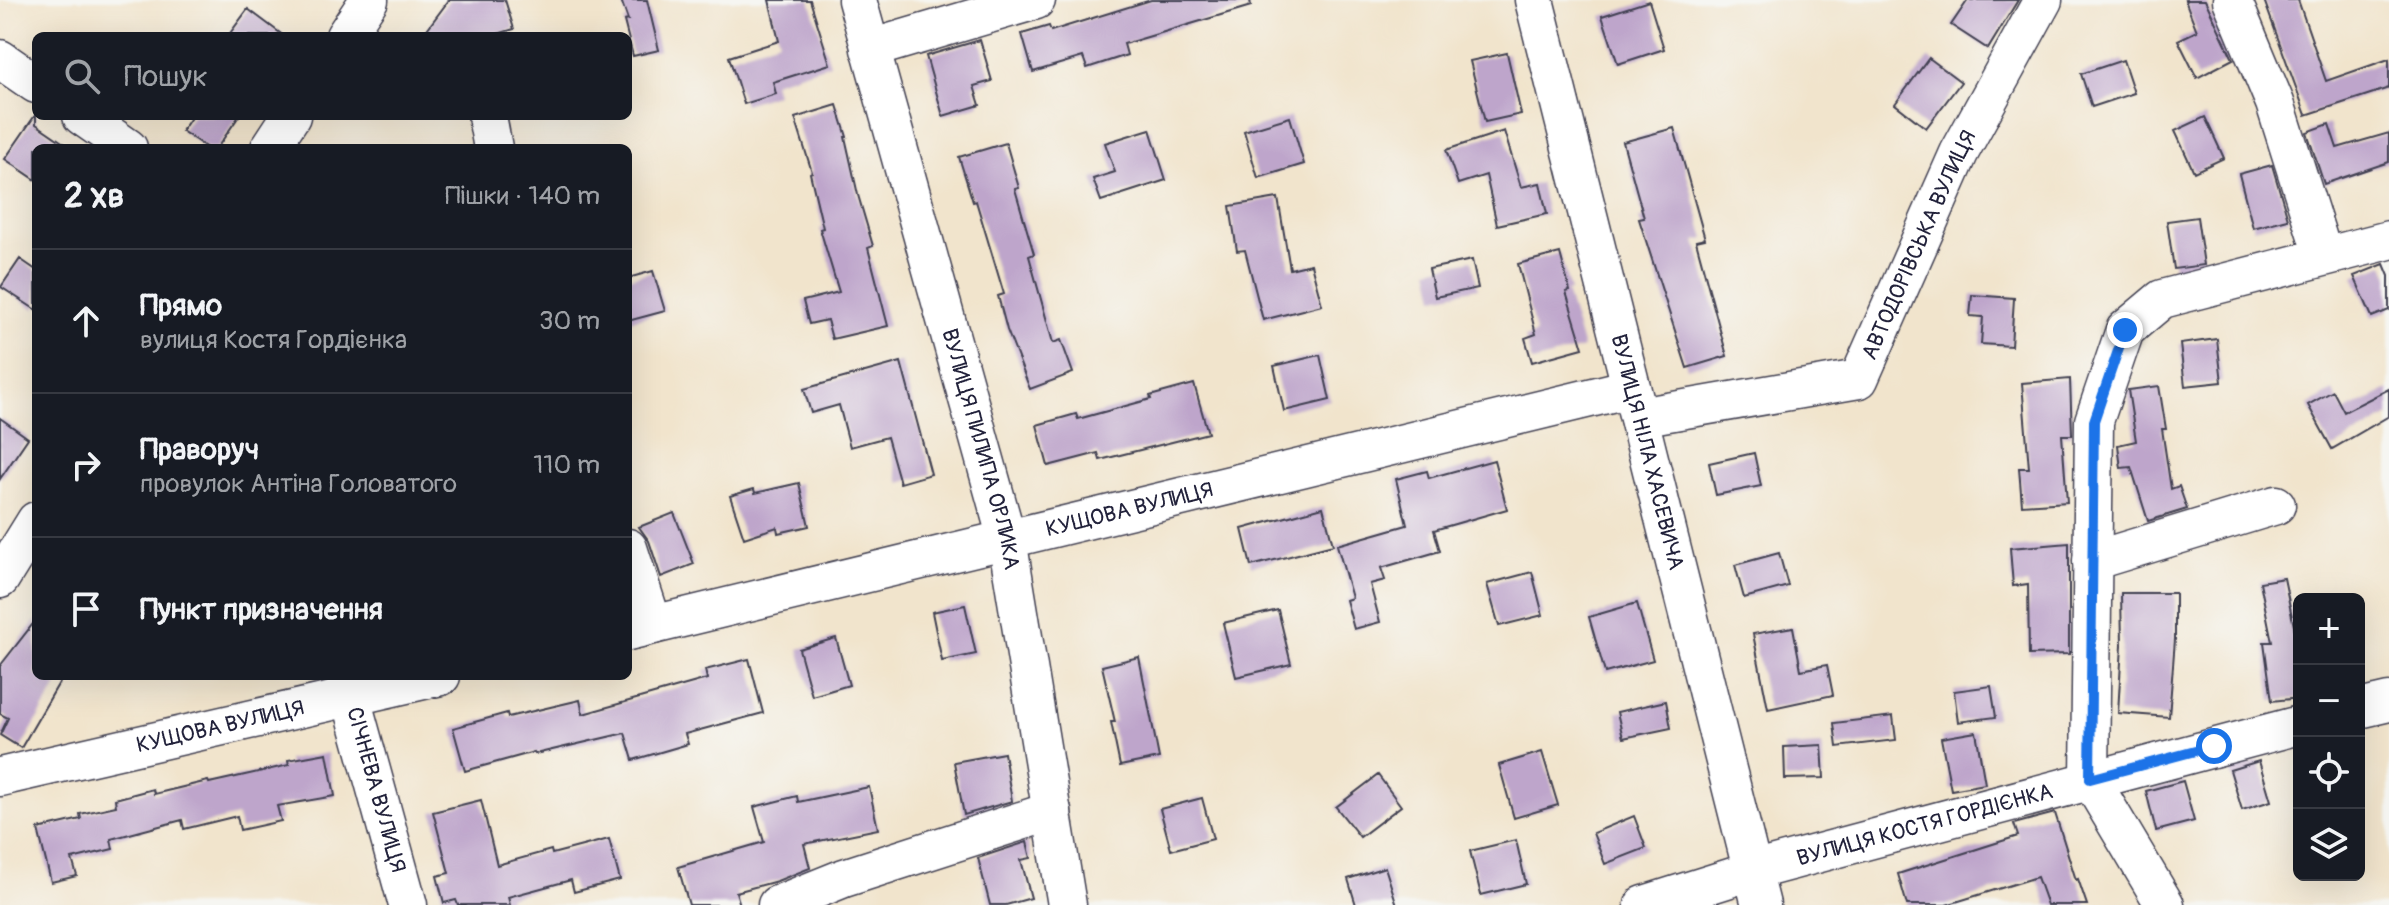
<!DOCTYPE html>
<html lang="uk">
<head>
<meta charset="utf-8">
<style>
	:root { --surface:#171b24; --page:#242831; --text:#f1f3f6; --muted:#9ea1a6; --line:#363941 }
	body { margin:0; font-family:Pangolin,sans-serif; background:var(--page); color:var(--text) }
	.controls { position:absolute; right:24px; bottom:24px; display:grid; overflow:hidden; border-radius:12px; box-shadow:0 8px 32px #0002 }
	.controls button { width:72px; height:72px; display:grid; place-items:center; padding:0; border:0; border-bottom:2px solid var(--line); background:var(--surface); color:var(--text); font:40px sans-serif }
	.stop { position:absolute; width:24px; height:24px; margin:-18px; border:6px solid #1a73e8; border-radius:50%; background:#fff }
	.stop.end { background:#1a73e8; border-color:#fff; box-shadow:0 2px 8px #0008 }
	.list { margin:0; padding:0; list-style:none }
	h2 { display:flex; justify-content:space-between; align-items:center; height:104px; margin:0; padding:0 32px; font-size:34px }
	h2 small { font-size:26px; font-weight:400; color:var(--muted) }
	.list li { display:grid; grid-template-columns:52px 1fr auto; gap:24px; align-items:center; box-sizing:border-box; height:144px; padding:0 32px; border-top:2px solid var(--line) }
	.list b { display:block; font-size:30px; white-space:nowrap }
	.list p { margin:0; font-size:26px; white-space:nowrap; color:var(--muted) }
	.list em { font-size:26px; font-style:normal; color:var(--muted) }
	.icon { flex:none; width:44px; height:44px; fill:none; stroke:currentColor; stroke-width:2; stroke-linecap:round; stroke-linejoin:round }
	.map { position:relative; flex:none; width:2389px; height:905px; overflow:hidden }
	.search { position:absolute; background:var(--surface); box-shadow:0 8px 32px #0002; left:32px; top:32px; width:600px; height:88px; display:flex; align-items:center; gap:20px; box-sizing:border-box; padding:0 28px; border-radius:12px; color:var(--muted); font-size:30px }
	.panel { position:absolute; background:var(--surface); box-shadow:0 8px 32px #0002; left:32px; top:144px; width:600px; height:536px; border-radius:12px }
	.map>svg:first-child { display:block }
</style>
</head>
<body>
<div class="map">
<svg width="2389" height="905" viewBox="0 0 2389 905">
	<rect width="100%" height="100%" fill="#f6f6f2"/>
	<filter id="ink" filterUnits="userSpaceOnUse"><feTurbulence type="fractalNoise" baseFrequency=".0125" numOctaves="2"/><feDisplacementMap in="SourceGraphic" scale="16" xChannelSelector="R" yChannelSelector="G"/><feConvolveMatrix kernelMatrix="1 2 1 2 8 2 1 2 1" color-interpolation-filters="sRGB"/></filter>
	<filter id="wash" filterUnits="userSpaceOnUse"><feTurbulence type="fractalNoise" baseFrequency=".006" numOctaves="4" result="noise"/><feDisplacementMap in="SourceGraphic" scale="32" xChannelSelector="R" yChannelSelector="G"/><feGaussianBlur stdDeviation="1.8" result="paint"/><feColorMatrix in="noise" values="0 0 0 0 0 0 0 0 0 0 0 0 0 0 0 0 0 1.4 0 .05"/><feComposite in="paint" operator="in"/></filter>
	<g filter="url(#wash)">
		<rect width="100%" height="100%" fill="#f1e4cc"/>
		<g id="blocks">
			<path fill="#bea5cb" d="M 449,0 L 505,0 L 514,29 L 491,36 L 422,36 Z
				M 621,0 L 647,0 L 659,50 L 633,56 L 624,21 L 628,20 Z
				M 769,0 L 810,0 L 830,64 L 773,82 L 776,94 L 744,104 L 729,57 L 779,41 Z
				M 1151,0 L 1250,0 L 1251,6 L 1124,44 L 1127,55 L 1087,68 L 1083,57 L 1033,72 L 1022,34 L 1049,26 L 1051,31 Z
				M 1968,0 L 2018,0 L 1988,49 L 1951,25 Z
				M 2185,0 L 2205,0 L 2233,59 L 2197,78 L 2178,40 L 2197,31 Z
				M 2264,0 L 2298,0 L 2326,81 L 2389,59 L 2389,88 L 2306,115 Z
				M 1649,1 L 1664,49 L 1618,64 L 1602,16 Z
				M 248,9 L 284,36 L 228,36 Z
				M 980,40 L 992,81 L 974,86 L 980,105 L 943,116 L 926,56 Z
				M 1507,53 L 1521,114 L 1485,122 L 1470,61 Z
				M 1929,58 L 1961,82 L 1926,128 L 1895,104 Z
				M 2123,60 L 2134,93 L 2092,107 L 2081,74 Z
				M 837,105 L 847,137 L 845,137 L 858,195 L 873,246 L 868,248 L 888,326 L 832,339 L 827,320 L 809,324 L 803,301 L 839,292 L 820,229 L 823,228 L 810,173 L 812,172 L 795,118 Z
				M 36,114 L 36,124 L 71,148 L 36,148 L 36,180 L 5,159 Z
				M 192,116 L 239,116 L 217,148 L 207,148 L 182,131 Z
				M 1290,117 L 1304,164 L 1258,178 L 1244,131 Z
				M 2205,117 L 2224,158 L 2194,172 L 2175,131 Z
				M 2329,124 L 2337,148 L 2389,133 L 2389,162 L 2324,184 L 2307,132 Z
				M 1674,128 L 1705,239 L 1696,241 L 1727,356 L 1687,368 L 1639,219 L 1644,218 L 1623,142 Z
				M 1150,129 L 1166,180 L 1101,201 L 1093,179 L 1115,172 L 1105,143 Z
				M 1504,131 L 1521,187 L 1540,183 L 1547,214 L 1497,225 L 1486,175 L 1458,184 L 1446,150 Z
				M 1006,143 L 1019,188 L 1015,189 L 1034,254 L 1029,256 L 1053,343 L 1061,340 L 1073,373 L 1030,389 L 1007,330 L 998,296 L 1004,294 L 976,201 L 973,202 L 959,157 Z
				M 2272,165 L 2288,219 L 2253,228 L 2239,174 Z
				M 1278,198 L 1290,269 L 1311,264 L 1322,305 L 1263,320 L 1245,250 L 1237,251 L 1230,206 Z
				M 2197,217 L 2204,265 L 2174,269 L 2167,221 Z
				M 1560,253 L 1570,291 L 1566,292 L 1583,348 L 1532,362 L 1525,338 L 1536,334 L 1518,264 Z
				M 20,259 L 36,270 L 36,310 L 1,287 Z
				M 1472,260 L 1478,288 L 1435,297 L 1429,269 Z
				M 2384,264 L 2389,276 L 2389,310 L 2372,317 L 2354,276 Z
				M 653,271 L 665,311 L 628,321 L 628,278 Z
				M 1972,295 L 2014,298 L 2011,346 L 1981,344 L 1983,317 L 1970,316 Z
				M 2217,339 L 2222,382 L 2185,386 L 2180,344 Z
				M 1320,355 L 1330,400 L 1284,411 L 1274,366 Z
				M 901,362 L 931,474 L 900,483 L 887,437 L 850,447 L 839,405 L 811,413 L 804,389 Z
				M 2070,379 L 2072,435 L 2062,435 L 2067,502 L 2022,505 L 2019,468 L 2029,468 L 2022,383 Z
				M 1194,384 L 1208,433 L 1100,460 L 1098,453 L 1048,466 L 1037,425 L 1076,414 L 1078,419 L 1151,399 L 1150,396 Z
				M 2159,386 L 2166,429 L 2162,429 L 2171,489 L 2179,486 L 2187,509 L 2148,521 L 2131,467 L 2121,468 L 2118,445 L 2136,441 L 2128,390 Z
				M 2389,389 L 2389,416 L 2332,449 L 2308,405 L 2333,391 L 2344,412 Z
				M 0,418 L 28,438 L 0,479 Z
				M 1754,453 L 1761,486 L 1716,495 L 1709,463 Z
				M 1494,460 L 1507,509 L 1434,530 L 1440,551 L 1381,568 L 1385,580 L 1370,584 L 1380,622 L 1354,629 L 1346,600 L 1352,598 L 1337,545 L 1407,525 L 1396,479 L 1427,471 L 1429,478 Z
				M 799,483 L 809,526 L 778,533 L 777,527 L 744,538 L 730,496 L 754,489 L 755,493 Z
				M 1323,507 L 1333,545 L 1251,566 L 1242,529 Z
				M 674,513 L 694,564 L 661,577 L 649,541 L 639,527 Z
				M 2069,543 L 2069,654 L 2029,655 L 2028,584 L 2013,586 L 2010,548 Z
				M 1779,553 L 1788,586 L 1744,598 L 1735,565 Z
				M 1532,572 L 1543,615 L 1499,626 L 1487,584 Z
				M 2284,578 L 2297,641 L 2299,698 L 2272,701 L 2264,642 L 2272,642 L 2260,582 Z
				M 2121,593 L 2175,593 L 2175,639 L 2169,717 L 2118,713 L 2122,645 Z
				M 1637,603 L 1653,660 L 1605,673 L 1589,617 Z
				M 965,605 L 976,654 L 942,661 L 932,612 Z
				M 1278,610 L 1291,664 L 1236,677 L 1223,623 Z
				M 36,620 L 36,676 L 63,676 L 21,748 L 0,735 L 8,718 L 0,714 L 0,666 Z
				M 1793,627 L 1801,670 L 1827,665 L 1833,695 L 1768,709 L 1753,634 Z
				M 836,638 L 849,685 L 812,696 L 799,649 Z
				M 1139,657 L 1159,758 L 1120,766 L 1111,722 L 1115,722 L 1102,666 Z
				M 749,659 L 763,713 L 685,734 L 688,744 L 633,760 L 625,733 L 535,754 L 534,752 L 465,771 L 453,728 L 507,713 L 508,717 L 580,700 L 583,714 L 707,679 L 705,670 Z
				M 1991,686 L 1996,717 L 1958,722 L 1954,691 Z
				M 1666,701 L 1671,728 L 1623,738 L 1617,712 Z
				M 1893,716 L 1896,740 L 1837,747 L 1834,723 Z
				M 1976,732 L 1985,784 L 1951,790 L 1941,738 Z
				M 1822,745 L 1824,778 L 1785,779 L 1784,747 Z
				M 1542,752 L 1558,805 L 1514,818 L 1499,765 Z
				M 327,753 L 335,796 L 277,806 L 281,821 L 240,830 L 237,816 L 184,829 L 182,820 L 111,839 L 113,849 L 72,859 L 77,876 L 51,882 L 38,829 L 81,819 L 80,814 L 116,806 L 115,799 L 153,789 L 154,794 L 208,781 L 209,783 L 289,765 L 288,760 Z
				M 1004,753 L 1012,801 L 964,815 L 954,762 Z
				M 2259,761 L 2271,801 L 2242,810 L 2230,770 Z
				M 1378,775 L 1401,806 L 1360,837 L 1336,807 Z
				M 2183,781 L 2194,821 L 2156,831 L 2146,791 Z
				M 869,787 L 878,829 L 804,844 L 810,868 L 777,881 L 736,892 L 740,905 L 689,905 L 678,867 L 764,842 L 754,807 L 797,796 L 798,802 Z
				M 1202,798 L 1213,839 L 1171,850 L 1160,809 Z
				M 481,800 L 497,865 L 551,850 L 552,854 L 609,839 L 620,880 L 574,892 L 571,880 L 508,897 L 510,905 L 458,905 L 456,900 L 444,903 L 437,876 L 449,873 L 433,812 Z
				M 2055,813 L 2076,880 L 2078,879 L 2087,905 L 2047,905 L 2037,877 L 1946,905 L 1907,905 L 1898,874 L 2018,836 L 2014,824 Z
				M 1634,816 L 1646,848 L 1605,864 L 1593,833 Z
				M 1516,840 L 1526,884 L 1481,895 L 1470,851 Z
				M 1027,842 L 1031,858 L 1021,860 L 1031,898 L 1006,905 L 990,905 L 978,858 Z
				M 1385,867 L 1397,905 L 1356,905 L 1348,879 Z"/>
		</g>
	</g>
	<g filter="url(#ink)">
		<use href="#blocks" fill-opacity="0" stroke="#413f51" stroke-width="2"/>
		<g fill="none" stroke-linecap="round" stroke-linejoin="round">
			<defs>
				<g id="minor">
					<path id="s1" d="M 857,0 L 1007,539 L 1067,905"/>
					<path id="s2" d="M 1534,0 L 1761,905"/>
					<path d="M 2232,0 L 2275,103 L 2323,255"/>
					<path d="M 345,36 L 369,0"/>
					<path d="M 870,49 L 1036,0"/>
					<path d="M 0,59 L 36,84"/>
					<path d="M 82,116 L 128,148"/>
					<path d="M 487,116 L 493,148"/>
					<path d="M 270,148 L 291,116"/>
					<path id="s3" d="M 1639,417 L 1859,379 L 1959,153 L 2043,0"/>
					<path d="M 628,548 L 653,625"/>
					<path d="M 2092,561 L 2276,505"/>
					<path d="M 0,579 L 36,521"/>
					<path id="s4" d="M 628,631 L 1631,388"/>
					<path id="s5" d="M 345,676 L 408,905"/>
					<path d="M 2359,709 L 2389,702"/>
					<path id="s6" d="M 0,777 L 441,676"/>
					<path d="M 777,905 L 844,878 L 1052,811"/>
					<path id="s7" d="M 1644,905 L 1752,871 L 2299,725"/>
					<path d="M 2165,905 L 2090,779 L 2094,421 L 2125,330 L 2162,299 L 2389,240"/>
				</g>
			</defs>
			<use href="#minor" stroke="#413f51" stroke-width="41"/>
			<use href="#minor" stroke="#fff" stroke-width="38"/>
		</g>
	</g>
	<g fill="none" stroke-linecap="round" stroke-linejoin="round" filter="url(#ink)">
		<path stroke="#1a73e8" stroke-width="10" d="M 2125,330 L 2094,421 L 2090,779 L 2214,746"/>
	</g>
	<g text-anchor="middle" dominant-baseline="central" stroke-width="7" stroke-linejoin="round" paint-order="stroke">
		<g font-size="22" fill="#22223b" stroke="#f6f6f2">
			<text stroke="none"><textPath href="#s3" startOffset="370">АВТОДОРІВСЬКА ВУЛИЦЯ</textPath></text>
			<text stroke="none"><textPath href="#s1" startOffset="466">ВУЛИЦЯ ПИЛИПА ОРЛИКА</textPath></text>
			<text stroke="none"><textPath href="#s2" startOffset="466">ВУЛИЦЯ НІЛА ХАСЕВИЧА</textPath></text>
			<text stroke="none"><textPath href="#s4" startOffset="516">КУЩОВА ВУЛИЦЯ</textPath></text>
			<text stroke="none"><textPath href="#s6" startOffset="226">КУЩОВА ВУЛИЦЯ</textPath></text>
			<text stroke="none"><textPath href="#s5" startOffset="118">СІЧНЕВА ВУЛИЦЯ</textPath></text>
			<text stroke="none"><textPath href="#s7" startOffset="292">ВУЛИЦЯ КОСТЯ ГОРДІЄНКА</textPath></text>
		</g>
	</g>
</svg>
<div class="controls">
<button>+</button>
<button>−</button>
<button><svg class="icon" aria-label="locate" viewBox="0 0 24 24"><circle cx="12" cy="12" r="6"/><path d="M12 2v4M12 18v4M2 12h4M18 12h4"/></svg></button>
<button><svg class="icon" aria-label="layers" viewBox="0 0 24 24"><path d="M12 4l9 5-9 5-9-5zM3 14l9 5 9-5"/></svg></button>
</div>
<div class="stop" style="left:2214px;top:746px"></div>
<div class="stop end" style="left:2125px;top:330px"></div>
<div class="search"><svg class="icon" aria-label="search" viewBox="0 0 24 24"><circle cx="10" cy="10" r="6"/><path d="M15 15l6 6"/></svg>Пошук</div>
<section class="panel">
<h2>2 хв<small>Пішки · 140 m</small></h2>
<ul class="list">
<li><svg class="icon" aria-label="ahead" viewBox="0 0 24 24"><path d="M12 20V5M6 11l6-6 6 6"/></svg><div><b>Прямо</b><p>вулиця Костя Гордієнка</p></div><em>30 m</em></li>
<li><svg class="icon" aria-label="right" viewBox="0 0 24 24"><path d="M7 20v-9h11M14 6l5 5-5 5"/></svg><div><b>Праворуч</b><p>провулок Антіна Головатого</p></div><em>110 m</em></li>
<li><svg class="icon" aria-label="arrive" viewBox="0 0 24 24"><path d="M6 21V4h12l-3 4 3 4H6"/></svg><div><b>Пункт призначення</b></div></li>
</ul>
</section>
</div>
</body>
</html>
